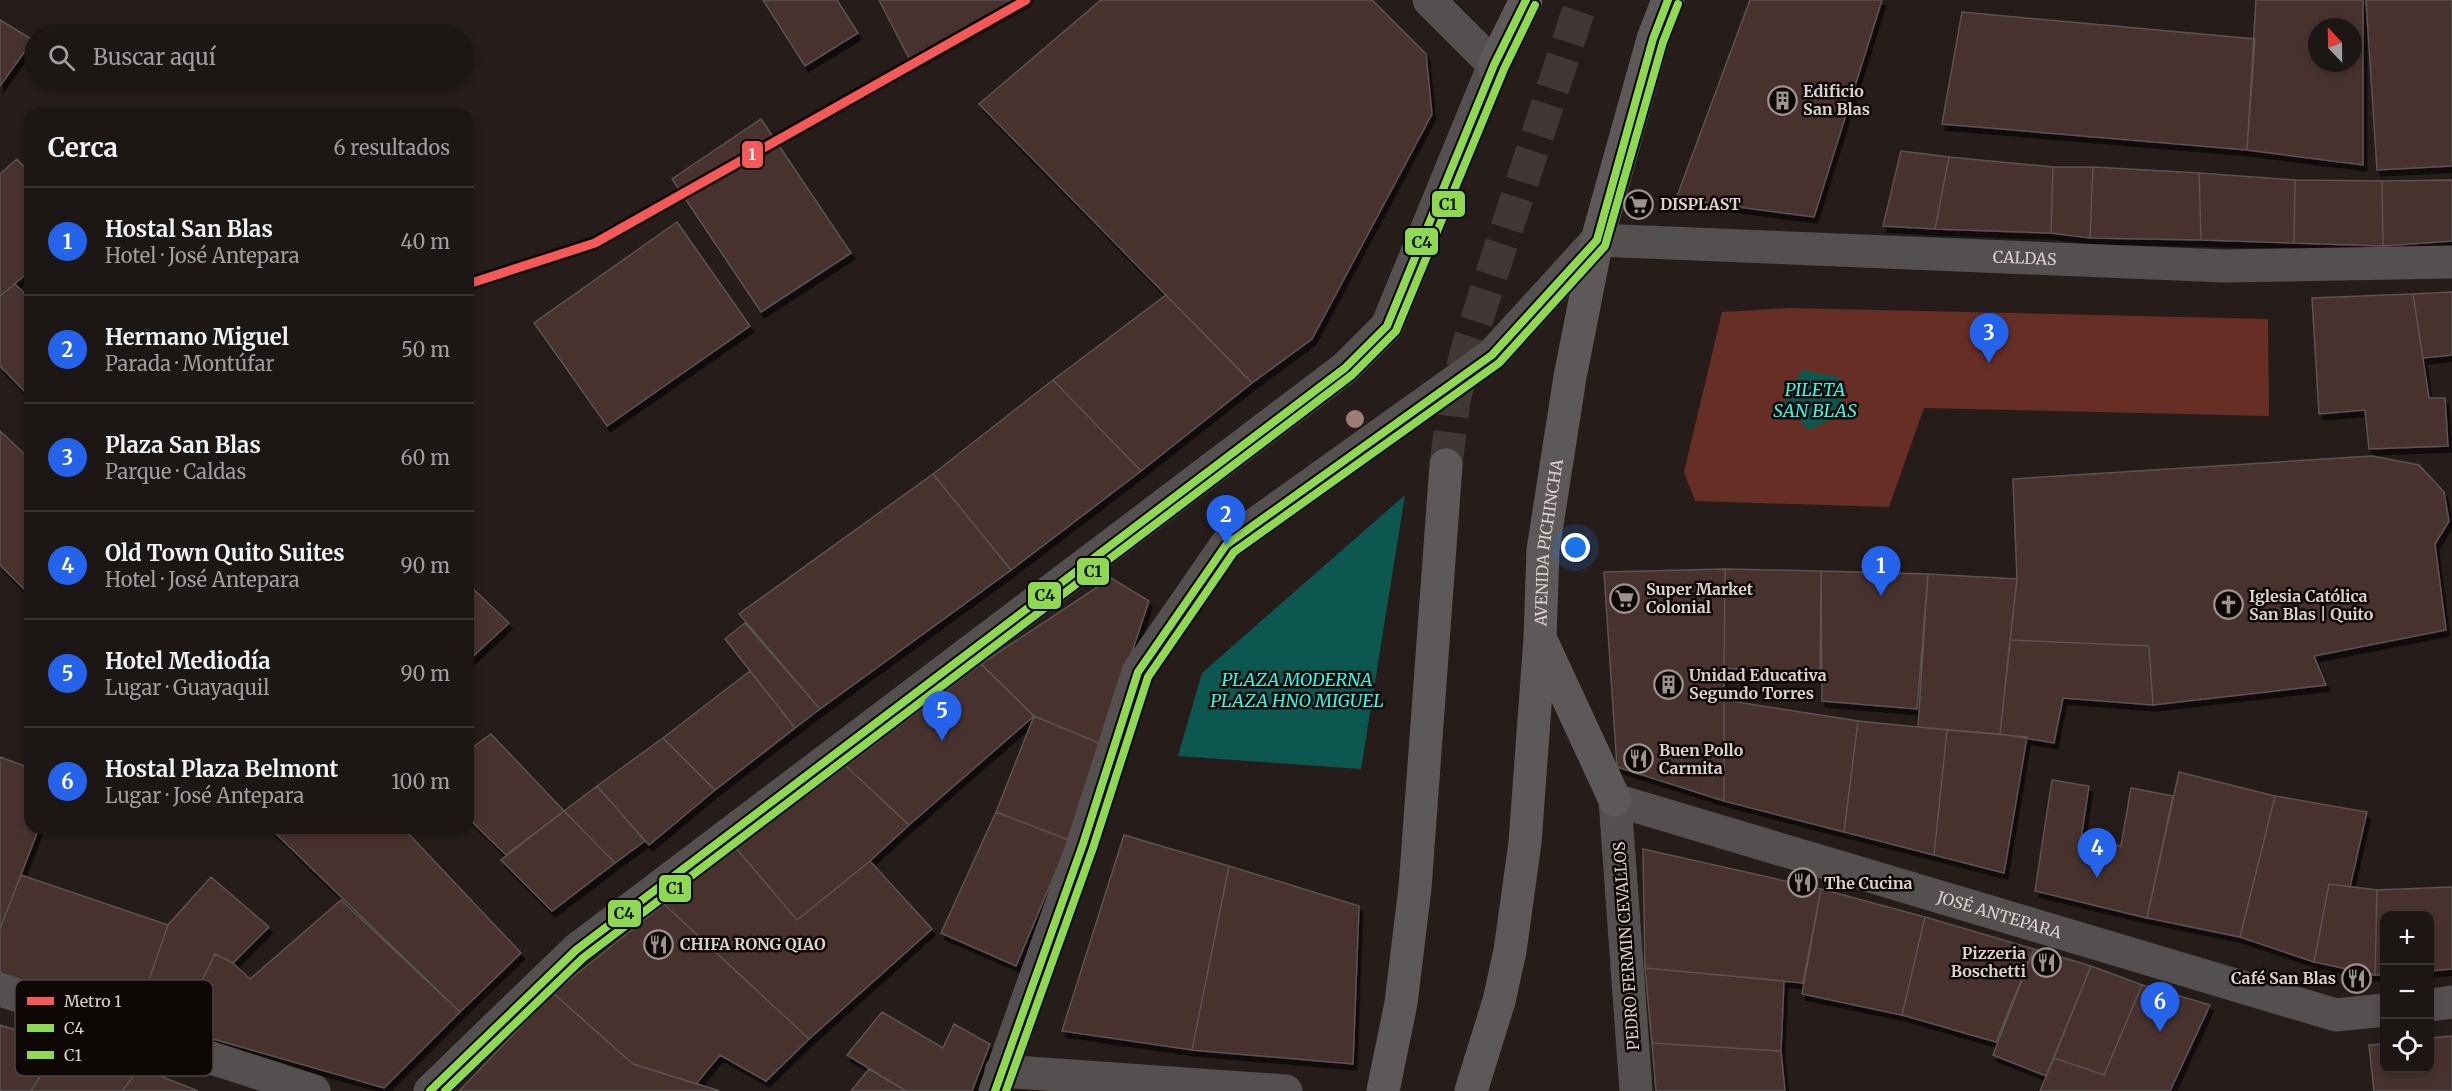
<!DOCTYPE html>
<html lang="es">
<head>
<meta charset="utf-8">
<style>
	:root { --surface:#1c1614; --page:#292322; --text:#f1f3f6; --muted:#a09fa0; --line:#3a3534; --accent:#2563eb }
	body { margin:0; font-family:Merriweather,serif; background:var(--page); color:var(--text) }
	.controls { position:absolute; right:18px; bottom:18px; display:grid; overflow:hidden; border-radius:12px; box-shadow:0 3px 9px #0003 }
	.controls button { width:54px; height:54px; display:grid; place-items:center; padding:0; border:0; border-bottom:2px solid var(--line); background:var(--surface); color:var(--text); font:30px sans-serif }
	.compass { position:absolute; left:2308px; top:18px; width:54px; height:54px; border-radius:50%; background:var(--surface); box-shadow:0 3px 9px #0003; rotate:338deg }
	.you { position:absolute; left:1576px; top:548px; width:21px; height:21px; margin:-15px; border:4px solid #fff; border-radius:50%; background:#1a73e8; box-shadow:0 0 0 9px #1a73e833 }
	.badge { display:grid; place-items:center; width:39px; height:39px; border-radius:50%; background:var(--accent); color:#fff; font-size:20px; font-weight:700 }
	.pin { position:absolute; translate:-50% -50px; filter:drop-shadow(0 2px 3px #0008) }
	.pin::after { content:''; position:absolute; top:32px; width:21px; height:18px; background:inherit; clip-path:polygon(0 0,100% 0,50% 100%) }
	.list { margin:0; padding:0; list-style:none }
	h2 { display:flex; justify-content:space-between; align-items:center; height:78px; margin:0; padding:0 24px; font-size:26px }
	h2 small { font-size:20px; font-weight:400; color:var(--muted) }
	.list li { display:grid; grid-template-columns:39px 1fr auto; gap:18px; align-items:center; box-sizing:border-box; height:108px; padding:0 24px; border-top:2px solid var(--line) }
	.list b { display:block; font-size:22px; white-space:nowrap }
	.list p { margin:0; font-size:20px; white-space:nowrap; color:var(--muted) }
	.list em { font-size:20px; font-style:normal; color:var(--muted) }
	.icon { flex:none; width:33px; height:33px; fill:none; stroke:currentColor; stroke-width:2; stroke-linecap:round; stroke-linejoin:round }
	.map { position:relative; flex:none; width:2452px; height:1091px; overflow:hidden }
	.search { position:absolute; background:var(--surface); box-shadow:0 3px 9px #0003; left:24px; top:24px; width:450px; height:66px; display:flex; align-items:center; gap:15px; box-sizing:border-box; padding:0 21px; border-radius:33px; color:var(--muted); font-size:22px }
	.panel { position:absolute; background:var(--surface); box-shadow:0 3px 9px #0003; left:24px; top:108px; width:450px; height:726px; border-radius:18px }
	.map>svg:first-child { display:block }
</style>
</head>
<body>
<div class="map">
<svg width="2452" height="1091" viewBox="0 0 2452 1091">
	<defs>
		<filter id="shadow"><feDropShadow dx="3.5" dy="6" stdDeviation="0" flood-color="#0009"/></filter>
	</defs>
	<rect width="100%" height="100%" fill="#261d1b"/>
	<path fill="#662e25" d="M 1790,308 L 2268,319 L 2269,416 L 1924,408 L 1889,507 L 1695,501 L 1684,472 L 1722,312 Z"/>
	<path fill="#0d5751" d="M 1802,370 L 1838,377 L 1845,413 L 1809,430 L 1784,404 Z
		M 1405,495 L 1361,769 L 1178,756 L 1202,673 Z"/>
	<path fill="#46312e" stroke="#5b5352" stroke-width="1.5" fill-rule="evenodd" filter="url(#shadow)" d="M 763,0 L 837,0 L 858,33 L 805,66 Z
		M 879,0 L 1027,0 L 912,64 Z
		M 1101,0 L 1372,0 L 1426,54 L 1432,114 L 1312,339 L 1252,383 L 979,104 Z
		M 1750,0 L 1882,0 L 1814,217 L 1676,199 Z
		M 2256,0 L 2363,0 L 2363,165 L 2247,150 ZM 2317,27 L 2353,27 L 2353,63 L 2317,63 Z
		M 2366,0 L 2452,0 L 2452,166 L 2377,170 Z
		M 1962,12 L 2255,39 L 2247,150 L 1942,124 Z
		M 0,20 L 33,40 L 0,86 Z
		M 761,119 L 851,253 L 761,312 L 672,179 Z
		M 1901,151 L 1949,157 L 1935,229 L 1883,226 Z
		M 1949,157 L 2053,167 L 2051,233 L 1935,229 Z
		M 17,159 L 30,173 L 30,271 L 0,296 L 0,174 Z
		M 2053,167 L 2093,167 L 2090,238 L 2051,233 Z
		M 2093,167 L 2199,173 L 2201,240 L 2090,238 Z
		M 2199,173 L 2295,180 L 2294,243 L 2201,240 Z
		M 2295,180 L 2382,181 L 2383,246 L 2294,243 Z
		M 2452,180 L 2452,241 L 2383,246 L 2382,181 Z
		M 677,222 L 750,326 L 607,426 L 534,323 Z
		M 15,284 L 30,299 L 30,397 L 0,366 L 0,296 Z
		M 2452,292 L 2452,355 L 2423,358 L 2413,294 Z
		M 2413,294 L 2429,398 L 2445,398 L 2448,446 L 2369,449 L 2365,410 L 2319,414 L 2312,298 Z
		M 1166,295 L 1252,383 L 1141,471 L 1053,380 Z
		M 1053,380 L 1141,471 L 1011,570 L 933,474 Z
		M 0,431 L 30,459 L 30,590 L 27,592 L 0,565 Z
		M 2372,456 L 2419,465 L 2444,492 L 2449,521 L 2435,544 L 2446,630 L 2314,656 L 2326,685 L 2153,705 L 2149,646 L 2010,640 L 2017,579 L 2013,479 Z
		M 933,474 L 1011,570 L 820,709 L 739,614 Z
		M 1725,569 L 1724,668 L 1724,801 L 1617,767 L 1604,572 Z
		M 1725,569 L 1821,571 L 1820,676 L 1724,668 Z
		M 1821,571 L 1928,574 L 1917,709 L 1822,701 Z
		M 1928,574 L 2017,579 L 2000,734 L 1918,727 Z
		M 1111,578 L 1149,601 L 1101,744 L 1034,716 L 981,664 Z
		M 468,584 L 509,623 L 468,661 Z
		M 745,623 L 820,709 L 795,728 L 725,639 Z
		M 2010,640 L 2149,646 L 2153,705 L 2063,698 L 2054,743 L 2000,734 Z
		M 981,664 L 1034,716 L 909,825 L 846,766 Z
		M 750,671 L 795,728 L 715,790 L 663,738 Z
		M 1724,700 L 1858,721 L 1844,832 L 1724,801 Z
		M 1034,716 L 1101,744 L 1069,840 L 996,812 Z
		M 1858,721 L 1947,730 L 1934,855 L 1844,832 Z
		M 1947,730 L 2027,737 L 2004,873 L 1934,855 Z
		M 491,734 L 564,811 L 506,855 L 468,818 L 468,751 Z
		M 663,738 L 715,790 L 649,845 L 597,786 Z
		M 0,757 L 30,768 L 30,828 L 39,828 L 0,929 Z
		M 846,766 L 909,825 L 870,861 L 797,920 L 736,848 Z
		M 2179,772 L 2275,796 L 2240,937 L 2147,918 Z
		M 2052,780 L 2089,786 L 2081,839 L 2121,846 L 2131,788 L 2173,796 L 2147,918 L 2035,891 Z
		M 597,786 L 645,841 L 615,863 L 564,811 Z
		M 2275,796 L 2367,812 L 2350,887 L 2329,884 L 2314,962 L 2240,937 Z
		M 564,811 L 615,863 L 552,911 L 501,860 Z
		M 996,812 L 1069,840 L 1016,966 L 941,933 Z
		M 270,828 L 403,828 L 521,953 L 460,1012 Z
		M 1124,835 L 1229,866 L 1192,1050 L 1062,1031 Z
		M 736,848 L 797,920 L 870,861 L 932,929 L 809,1039 L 664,904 Z
		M 1643,849 L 1821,889 L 1803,983 L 1645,968 Z
		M 1229,866 L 1359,906 L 1353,1064 L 1192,1050 Z
		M 21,875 L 168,925 L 136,1017 L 0,973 L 0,929 Z
		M 211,877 L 269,927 L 233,963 L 215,954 L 178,1029 L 136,1017 L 168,925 Z
		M 2329,884 L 2377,890 L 2375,975 L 2314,962 Z
		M 2452,887 L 2452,969 L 2430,971 L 2430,916 L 2384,916 L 2384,975 L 2375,975 L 2377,890 Z
		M 1821,889 L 1925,917 L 1902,1015 L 1802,994 Z
		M 341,900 L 460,1012 L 384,1088 L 178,1029 L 215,954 L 233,963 L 250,979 Z
		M 664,904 L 809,1039 L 766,1081 L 720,1055 L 696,1084 L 633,1064 L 553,993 Z
		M 1925,917 L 2034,949 L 1996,1042 L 1902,1015 Z
		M 2034,949 L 2091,966 L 2046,1076 L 1993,1055 Z
		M 2091,966 L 2142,985 L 2104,1075 L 2054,1058 Z
		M 1645,968 L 1784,981 L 1781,1051 L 1652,1043 Z
		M 2142,985 L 2210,1005 L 2170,1091 L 2040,1091 L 2054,1058 L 2104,1075 Z
		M 553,993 L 633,1064 L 720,1091 L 459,1091 Z
		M 882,1012 L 943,1048 L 954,1024 L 990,1044 L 972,1091 L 906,1091 L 847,1055 Z
		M 0,1025 L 60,1044 L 31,1091 L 0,1091 Z
		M 2452,1036 L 2452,1091 L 2374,1091 L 2369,1045 L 2384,1044 L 2384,1068 L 2430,1068 L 2430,1038 Z
		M 1652,1043 L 1781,1051 L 1785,1091 L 1656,1091 Z
		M 60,1044 L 140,1068 L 122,1091 L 31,1091 Z
		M 140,1068 L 198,1091 L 122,1091 Z
		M 869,1069 L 906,1091 L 851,1091 Z"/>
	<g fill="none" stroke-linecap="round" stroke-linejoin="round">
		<path stroke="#413836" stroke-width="33" stroke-dasharray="33 16" stroke-linecap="butt" d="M 1446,465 L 1454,400 L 1469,343 L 1582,0"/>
		<g stroke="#54504f" stroke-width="33">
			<path d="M 1429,0 L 1494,65"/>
			<path id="s1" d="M 1597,240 L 2224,266 L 2452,262"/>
			<path d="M 0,990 L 314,1091"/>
			<path d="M 2430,1005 L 2452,1002"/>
			<path d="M 1001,1071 L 1286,1091"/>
			<path id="s2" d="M 1636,1091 L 1615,800 L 2336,1015 L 2384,1010"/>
		</g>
		<path stroke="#54504f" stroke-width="33" d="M 430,1091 L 576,950 L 1345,368 L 1387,326 L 1494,65
			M 995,1091 L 1083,844 L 1138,672 L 1226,545 L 1492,355 L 1597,240"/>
		<g stroke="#5e5959" stroke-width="33">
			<path d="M 1494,65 L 1526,0"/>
			<path d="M 1541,640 L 1615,800"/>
			<path d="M 1383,1091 L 1401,1003 L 1415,888 L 1446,465"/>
			<path id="s3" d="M 1471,1091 L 1499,1001 L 1510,951 L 1525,843 L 1540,638 L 1543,550 L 1570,377 L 1597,240 L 1653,39 L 1668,0"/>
		</g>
		<defs>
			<path id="bus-1" d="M 430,1091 L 576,950 L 1345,368 L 1387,326 L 1494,65 L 1526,0
				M 995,1091 L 1083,844 L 1138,672 L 1226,545 L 1492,355 L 1597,240 L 1653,39 L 1668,0"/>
			<path id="bus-2" d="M 445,1091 L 583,958 L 1352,375 L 1396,331 L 1504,69 L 1535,5
				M 1006,1091 L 1093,848 L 1148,677 L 1234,552 L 1499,363 L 1605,246 L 1663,42 L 1678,4"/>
		</defs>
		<use href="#bus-1" stroke="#0d0706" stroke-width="12"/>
		<use href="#bus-2" stroke="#0d0706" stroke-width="12"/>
		<use href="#bus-1" stroke="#8fd952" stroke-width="8"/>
		<use href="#bus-2" stroke="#8fd952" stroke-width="8"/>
		<defs>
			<path id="metro-1" d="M 468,284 L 595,243 L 1026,0"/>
		</defs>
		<use href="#metro-1" stroke="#0d0706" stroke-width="14"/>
		<use href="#metro-1" stroke="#f45958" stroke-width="9"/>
	</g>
	<circle fill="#9c7c75" cx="1355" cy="419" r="9"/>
	<defs>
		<symbol id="building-ring" viewBox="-11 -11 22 22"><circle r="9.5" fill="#0d0706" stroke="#9c9290" stroke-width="1.5"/><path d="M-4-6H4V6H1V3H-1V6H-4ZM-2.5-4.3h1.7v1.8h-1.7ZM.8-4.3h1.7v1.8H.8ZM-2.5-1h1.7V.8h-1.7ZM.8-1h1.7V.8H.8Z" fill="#9c9290"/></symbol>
		<symbol id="supermarket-ring" viewBox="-11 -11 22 22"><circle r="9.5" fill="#0d0706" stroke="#9c9290" stroke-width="1.5"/><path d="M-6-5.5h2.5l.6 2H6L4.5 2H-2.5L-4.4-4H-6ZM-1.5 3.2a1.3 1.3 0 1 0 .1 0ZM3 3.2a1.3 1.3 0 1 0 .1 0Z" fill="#9c9290"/></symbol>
		<symbol id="church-ring" viewBox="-11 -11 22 22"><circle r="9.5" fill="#0d0706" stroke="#9c9290" stroke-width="1.5"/><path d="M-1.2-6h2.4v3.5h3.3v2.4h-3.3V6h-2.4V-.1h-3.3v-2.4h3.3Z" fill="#9c9290"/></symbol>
		<symbol id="restaurant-ring" viewBox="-11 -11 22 22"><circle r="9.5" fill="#0d0706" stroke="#9c9290" stroke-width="1.5"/><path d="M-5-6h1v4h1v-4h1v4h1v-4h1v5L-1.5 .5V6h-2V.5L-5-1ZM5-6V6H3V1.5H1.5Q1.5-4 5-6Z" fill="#9c9290"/></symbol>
	</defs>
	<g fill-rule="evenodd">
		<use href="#building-ring" x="1766" y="84" width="33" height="33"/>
		<use href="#supermarket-ring" x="1622" y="188" width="33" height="33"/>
		<use href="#supermarket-ring" x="1608" y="582" width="33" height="33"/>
		<use href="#church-ring" x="2212" y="588" width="33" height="33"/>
		<use href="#building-ring" x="1652" y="668" width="33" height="33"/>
		<use href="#restaurant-ring" x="1622" y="742" width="33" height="33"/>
		<use href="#restaurant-ring" x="1786" y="866" width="33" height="33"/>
		<use href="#restaurant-ring" x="642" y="928" width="33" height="33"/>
		<use href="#restaurant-ring" x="2030" y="946" width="33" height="33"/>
		<use href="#restaurant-ring" x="2340" y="962" width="33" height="33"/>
	</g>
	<g text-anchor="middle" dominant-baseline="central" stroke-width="5" stroke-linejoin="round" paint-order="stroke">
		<g font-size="16" font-weight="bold" fill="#dcd1cf" stroke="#0d0706" text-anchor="start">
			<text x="1803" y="91">Edificio<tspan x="1803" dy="18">San Blas</tspan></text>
			<text x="1660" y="204">DISPLAST</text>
			<text x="1646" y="589">Super Market<tspan x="1646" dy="18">Colonial</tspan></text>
			<text x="2249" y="596">Iglesia Católica<tspan x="2249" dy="18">San Blas | Quito</tspan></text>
			<text x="1689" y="675">Unidad Educativa<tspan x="1689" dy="18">Segundo Torres</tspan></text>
			<text x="1659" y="750">Buen Pollo<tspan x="1659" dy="18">Carmita</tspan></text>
			<text x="1824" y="883">The Cucina</text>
			<text x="680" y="944">CHIFA RONG QIAO</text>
			<text x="2026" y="953" text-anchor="end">Pizzeria<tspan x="2026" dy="18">Boschetti</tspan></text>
			<text x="2336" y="978" text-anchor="end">Café San Blas</text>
		</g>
		<g font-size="16" fill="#dcd1cf" stroke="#0d0706">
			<text stroke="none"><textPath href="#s1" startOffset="428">CALDAS</textPath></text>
			<text stroke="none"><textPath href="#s3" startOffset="556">AVENIDA PICHINCHA</textPath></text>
			<text stroke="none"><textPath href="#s2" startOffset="693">JOSÉ ANTEPARA</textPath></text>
			<text transform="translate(1626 946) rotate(-94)">PEDRO FERMIN CEVALLOS</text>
		</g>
		<g font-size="18" font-style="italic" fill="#2bfbea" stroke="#0d0706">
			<text x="1815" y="389">PILETA<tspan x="1815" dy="21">SAN BLAS</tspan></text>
			<text x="1297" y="679">PLAZA MODERNA<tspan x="1297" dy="21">PLAZA HNO MIGUEL</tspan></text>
		</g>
	</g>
	<rect x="15" y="980" width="198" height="96" rx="9" fill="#0d0706" stroke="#4b4442" stroke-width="1.5"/>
	<rect x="27" y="997" width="27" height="8" fill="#f45958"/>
	<rect x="27" y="1024" width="27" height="8" fill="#8fd952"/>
	<rect x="27" y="1051" width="27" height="8" fill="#8fd952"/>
	<g font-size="16" fill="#dcd1cf">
		<text x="64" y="1007">Metro 1</text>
		<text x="64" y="1034">C4</text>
		<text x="64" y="1061">C1</text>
	</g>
	<g stroke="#0d0706" stroke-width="2">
		<rect x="741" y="140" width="23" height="29" rx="6" fill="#f45958"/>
		<rect x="1431" y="190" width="35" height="28" rx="6" fill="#8fd952"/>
		<rect x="1404" y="227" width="35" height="29" rx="6" fill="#8fd952"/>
		<rect x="1076" y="557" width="34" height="29" rx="6" fill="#8fd952"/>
		<rect x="1027" y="581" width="35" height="29" rx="6" fill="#8fd952"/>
		<rect x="658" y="874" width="34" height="29" rx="6" fill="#8fd952"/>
		<rect x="607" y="899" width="35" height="29" rx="6" fill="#8fd952"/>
	</g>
	<g font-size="16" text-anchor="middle" font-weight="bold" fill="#fff">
		<text x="752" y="160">1</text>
	</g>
	<g font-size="16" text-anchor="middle" font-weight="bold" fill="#111">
		<text x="1448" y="210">C1</text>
		<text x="1422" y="248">C4</text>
		<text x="1093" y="577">C1</text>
		<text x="1045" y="601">C4</text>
		<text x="675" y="894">C1</text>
		<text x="624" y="919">C4</text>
	</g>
</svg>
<div class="controls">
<button>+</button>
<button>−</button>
<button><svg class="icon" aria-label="locate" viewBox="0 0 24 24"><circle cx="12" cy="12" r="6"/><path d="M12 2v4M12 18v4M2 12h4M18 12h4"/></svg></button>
</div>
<svg class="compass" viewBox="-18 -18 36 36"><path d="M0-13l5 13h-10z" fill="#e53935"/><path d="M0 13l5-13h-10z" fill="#a09fa0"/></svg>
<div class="you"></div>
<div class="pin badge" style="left:1881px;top:596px">1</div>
<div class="pin badge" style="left:1226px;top:545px">2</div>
<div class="pin badge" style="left:1989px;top:363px">3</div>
<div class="pin badge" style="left:2097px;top:878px">4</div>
<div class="pin badge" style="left:942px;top:741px">5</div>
<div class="pin badge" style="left:2160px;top:1032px">6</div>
<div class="search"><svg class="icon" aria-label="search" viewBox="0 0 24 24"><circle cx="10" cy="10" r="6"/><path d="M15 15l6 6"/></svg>Buscar aquí</div>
<section class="panel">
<h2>Cerca<small>6 resultados</small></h2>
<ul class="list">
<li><span class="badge">1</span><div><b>Hostal San Blas</b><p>Hotel · José Antepara</p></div><em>40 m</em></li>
<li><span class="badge">2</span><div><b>Hermano Miguel</b><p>Parada · Montúfar</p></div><em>50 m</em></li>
<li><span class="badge">3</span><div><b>Plaza San Blas</b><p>Parque · Caldas</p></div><em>60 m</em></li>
<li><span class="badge">4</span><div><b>Old Town Quito Suites</b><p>Hotel · José Antepara</p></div><em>90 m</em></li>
<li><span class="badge">5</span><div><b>Hotel Mediodía</b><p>Lugar · Guayaquil</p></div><em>90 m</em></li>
<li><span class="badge">6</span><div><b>Hostal Plaza Belmont</b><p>Lugar · José Antepara</p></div><em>100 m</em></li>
</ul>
</section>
</div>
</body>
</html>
